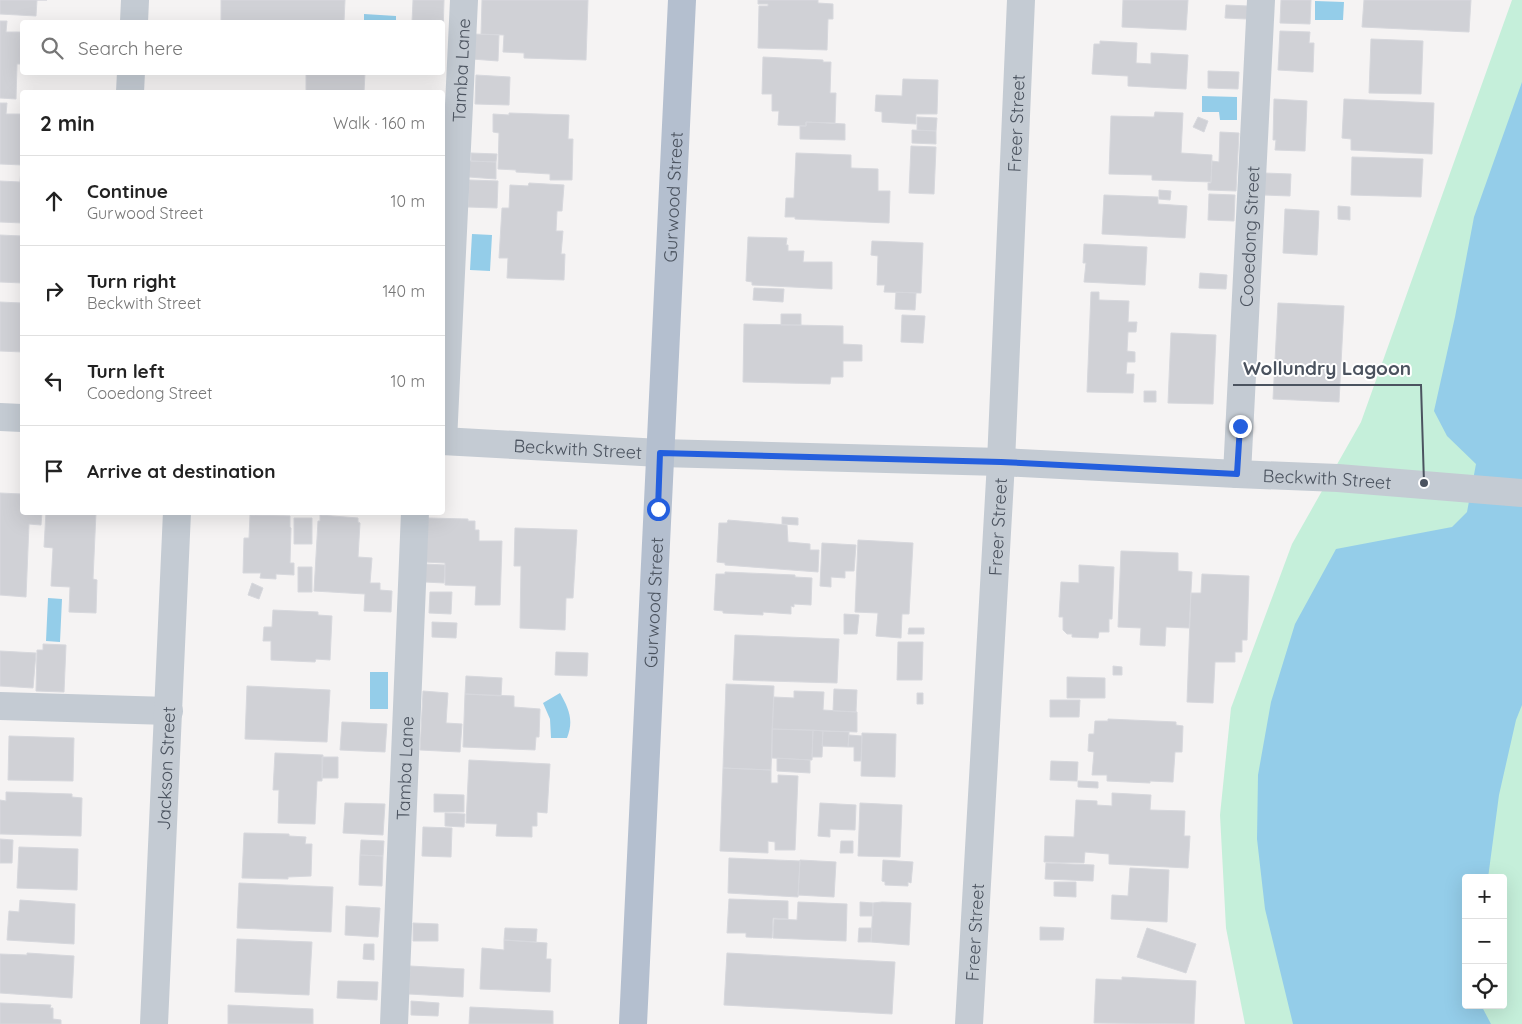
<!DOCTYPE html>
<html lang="en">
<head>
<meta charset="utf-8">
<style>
	:root { --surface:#fff; --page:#f6f6f6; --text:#222; --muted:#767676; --line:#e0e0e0 }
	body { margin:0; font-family:Quicksand,sans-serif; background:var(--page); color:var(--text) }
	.controls { position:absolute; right:15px; bottom:15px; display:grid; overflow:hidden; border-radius:5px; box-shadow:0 5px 20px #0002 }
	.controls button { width:45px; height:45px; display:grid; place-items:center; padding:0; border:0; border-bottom:1px solid var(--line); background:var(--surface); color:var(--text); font:25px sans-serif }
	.stop { position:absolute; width:15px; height:15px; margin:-11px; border:4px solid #245fde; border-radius:50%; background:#fff }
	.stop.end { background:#245fde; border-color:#fff; box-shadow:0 1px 5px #0008 }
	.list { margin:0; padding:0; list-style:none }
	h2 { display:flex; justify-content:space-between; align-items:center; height:65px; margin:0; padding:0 20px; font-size:21px }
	h2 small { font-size:16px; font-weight:400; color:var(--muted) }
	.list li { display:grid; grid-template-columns:32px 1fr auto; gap:15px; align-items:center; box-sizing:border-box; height:90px; padding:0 20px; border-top:1px solid var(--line) }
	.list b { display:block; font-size:19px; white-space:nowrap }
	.list p { margin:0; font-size:16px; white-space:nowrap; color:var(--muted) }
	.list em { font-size:16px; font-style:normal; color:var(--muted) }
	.icon { flex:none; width:28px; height:28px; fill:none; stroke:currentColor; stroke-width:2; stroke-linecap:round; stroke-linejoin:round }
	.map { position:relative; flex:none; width:1522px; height:1024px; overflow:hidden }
	.search { position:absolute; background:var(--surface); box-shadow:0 5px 20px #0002; left:20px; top:20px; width:425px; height:55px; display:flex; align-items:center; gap:12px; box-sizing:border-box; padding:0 18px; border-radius:5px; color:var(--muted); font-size:19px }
	.panel { position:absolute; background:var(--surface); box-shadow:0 5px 20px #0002; left:20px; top:90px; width:425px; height:425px; border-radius:5px }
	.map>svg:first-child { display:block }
</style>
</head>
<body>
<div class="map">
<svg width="1522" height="1024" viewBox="0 0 1522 1024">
	<rect width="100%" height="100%" fill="#f5f3f3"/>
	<path fill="#c5efda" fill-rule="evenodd" d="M 1512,0 L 1522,0 L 1522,1024 L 1245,1024 L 1226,928 L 1220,815 L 1231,708 L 1292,544 L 1361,422 ZM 1466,878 L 1503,878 L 1503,1005 L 1466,1005 Z"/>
	<path fill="#94cde9" d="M 1315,1 L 1344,2 L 1343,20 L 1315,20 Z
		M 364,14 L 396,16 L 396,22 L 364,22 Z
		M 1522,82 L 1522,705 L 1516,720 L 1499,795 L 1488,878 L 1466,878 L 1466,1005 L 1481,1005 L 1491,1024 L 1293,1024 L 1265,909 L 1257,839 L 1258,775 L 1271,702 L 1295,624 L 1336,549 L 1452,527 L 1467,512 L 1476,464 L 1447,436 L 1434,411 L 1455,317 L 1474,217 Z
		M 1202,96 L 1237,97 L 1237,120 L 1220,120 L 1219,112 L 1202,112 Z
		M 472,234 L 492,235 L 490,271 L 470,270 Z
		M 48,598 L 62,599 L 60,642 L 46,641 Z
		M 370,672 L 388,672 L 388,709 L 370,709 Z
		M 560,693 C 569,709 574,720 567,738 L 551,738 L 550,719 L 543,703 Z"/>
	<path fill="#d0d1d6" stroke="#d7d8dd" d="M 0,0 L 47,0 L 37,0 L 36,16 L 0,14 Z
		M 221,0 L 345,0 L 344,22 L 221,22 Z
		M 413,0 L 444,0 L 443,36 L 442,22 L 412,22 Z
		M 482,0 L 588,0 L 586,60 L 524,58 L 524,53 L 503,52 L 504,35 L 481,34 Z
		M 758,0 L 818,0 L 818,3 L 833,4 L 833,19 L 828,19 L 827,50 L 758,48 L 759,6 L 768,6 L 768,4 L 758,4 Z
		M 1123,0 L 1188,0 L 1186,30 L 1122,27 Z
		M 1281,0 L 1311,0 L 1310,24 L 1280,23 Z
		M 1364,0 L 1471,0 L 1469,32 L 1362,27 Z
		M 1226,5 L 1248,6 L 1247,19 L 1225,18 Z
		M 0,21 L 7,21 L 6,32 L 22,32 L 21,64 L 17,64 L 16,99 L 0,98 Z
		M 1280,31 L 1310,32 L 1309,43 L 1314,43 L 1313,72 L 1278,70 Z
		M 473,34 L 499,35 L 498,61 L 472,59 Z
		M 1371,39 L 1423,41 L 1421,94 L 1369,93 Z
		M 1100,41 L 1137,43 L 1136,63 L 1151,64 L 1151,53 L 1188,55 L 1186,89 L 1128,86 L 1128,76 L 1092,74 L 1094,44 L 1100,44 Z
		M 763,57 L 823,60 L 823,62 L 831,62 L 830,93 L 836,93 L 835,123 L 806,122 L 806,126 L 778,125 L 779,111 L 772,111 L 772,94 L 762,94 Z
		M 1208,71 L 1239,72 L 1238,89 L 1208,88 Z
		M 306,72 L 365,72 L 364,92 L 306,92 Z
		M 476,75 L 510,77 L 509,105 L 475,104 Z
		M 903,79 L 938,80 L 937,114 L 916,114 L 916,124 L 882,122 L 882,112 L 875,111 L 876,95 L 902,96 Z
		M 1274,99 L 1307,101 L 1305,151 L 1275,150 L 1276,140 L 1273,140 Z
		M 1344,99 L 1434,103 L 1432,154 L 1351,150 L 1351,139 L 1342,138 Z
		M 0,103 L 7,103 L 6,114 L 22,114 L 22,165 L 0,164 Z
		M 1155,112 L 1183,113 L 1181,153 L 1212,155 L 1211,182 L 1152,180 L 1152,175 L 1109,174 L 1111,116 L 1154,117 Z
		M 509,113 L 569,115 L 568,139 L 573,139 L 572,180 L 550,180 L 550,174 L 516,172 L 516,170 L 498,169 L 499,133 L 493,132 L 493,114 L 509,115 Z
		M 917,117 L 937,118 L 936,131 L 917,130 Z
		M 1198,117 L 1208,121 L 1204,132 L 1193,127 Z
		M 806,122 L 845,124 L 845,140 L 800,139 L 800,126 L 806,126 Z
		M 912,130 L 936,131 L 936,144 L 912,143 Z
		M 1220,132 L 1239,133 L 1236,191 L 1208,190 L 1208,183 L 1211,183 L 1212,161 L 1219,162 Z
		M 911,146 L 936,147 L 934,194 L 909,193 Z
		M 471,153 L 497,154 L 496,162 L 471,161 Z
		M 796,153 L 851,155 L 851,168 L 878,169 L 878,191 L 890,191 L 889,223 L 795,219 L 795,217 L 785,217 L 786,198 L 794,198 Z
		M 1352,157 L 1423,159 L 1421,197 L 1351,195 Z
		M 469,161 L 496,162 L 496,179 L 469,177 Z
		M 21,169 L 22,169 L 22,223 L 0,222 L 0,181 L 20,182 Z
		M 1264,173 L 1291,174 L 1290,196 L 1263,195 Z
		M 469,180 L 498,181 L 497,208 L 468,207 Z
		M 529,183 L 564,185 L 562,211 L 557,211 L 556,231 L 563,231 L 561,254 L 565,254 L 564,280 L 507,278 L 508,258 L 499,258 L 502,208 L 509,208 L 510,185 L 528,186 Z
		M 1159,190 L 1171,191 L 1170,200 L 1159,199 Z
		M 1209,194 L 1235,195 L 1234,221 L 1208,220 Z
		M 1104,195 L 1158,197 L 1158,204 L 1187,206 L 1185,238 L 1102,234 Z
		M 1338,206 L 1350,207 L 1350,220 L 1338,219 Z
		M 1285,209 L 1319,211 L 1317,255 L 1283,253 Z
		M 0,235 L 22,236 L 22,283 L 0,282 Z
		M 748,237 L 787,238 L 786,245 L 788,245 L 788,251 L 804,251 L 803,262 L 832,262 L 832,289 L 752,285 L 752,282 L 746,281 Z
		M 872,241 L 923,243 L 921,293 L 884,292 L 885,285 L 877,285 L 878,256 L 871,255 Z
		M 1084,244 L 1147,247 L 1145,285 L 1084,282 L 1086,263 L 1083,263 Z
		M 1200,273 L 1227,275 L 1226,289 L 1199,288 Z
		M 754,288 L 784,289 L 783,302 L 753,300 Z
		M 896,292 L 916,293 L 915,310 L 895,309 Z
		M 1091,292 L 1099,292 L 1099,300 L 1129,301 L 1128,322 L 1137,322 L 1136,332 L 1128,332 L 1127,351 L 1135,352 L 1135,362 L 1127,362 L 1126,374 L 1134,374 L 1133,393 L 1087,392 Z
		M 0,302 L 22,303 L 22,352 L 0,351 Z
		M 1278,303 L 1344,306 L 1339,402 L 1273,399 Z
		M 781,314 L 801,314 L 801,325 L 781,325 Z
		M 902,315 L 925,316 L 923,343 L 901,342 Z
		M 744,324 L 843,326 L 843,344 L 862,345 L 862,361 L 843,361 L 843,377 L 831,377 L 830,384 L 743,382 Z
		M 1171,333 L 1216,335 L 1213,404 L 1168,403 Z
		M 1144,391 L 1156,391 L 1156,402 L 1144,402 Z
		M 0,493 L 22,494 L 22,512 L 42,512 L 41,525 L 29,524 L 26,597 L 0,595 Z
		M 46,512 L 96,512 L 93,579 L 97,580 L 96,613 L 69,612 L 70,587 L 51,586 L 53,548 L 44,547 Z
		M 250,515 L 290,516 L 290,527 L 291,528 L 290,563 L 294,563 L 294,575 L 276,574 L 276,579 L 260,578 L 261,573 L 243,573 L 244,538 L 249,538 Z
		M 320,515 L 358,518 L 358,522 L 360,523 L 358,557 L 372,558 L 370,583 L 380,583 L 380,590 L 392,591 L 391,612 L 364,611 L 365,594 L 314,591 L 318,521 L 320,521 Z
		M 782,517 L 798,518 L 798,525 L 782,524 Z
		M 294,518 L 312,518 L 312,544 L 294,544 Z
		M 428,518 L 468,519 L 468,521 L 475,521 L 475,530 L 479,530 L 479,541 L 502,541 L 500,605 L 475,605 L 476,586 L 445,585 L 445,563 L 424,562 Z
		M 728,520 L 787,525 L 788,542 L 810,544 L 810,550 L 819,550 L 818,572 L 725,565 L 725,563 L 717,562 L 719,523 L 727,523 Z
		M 515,528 L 577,530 L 573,598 L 566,598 L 565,630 L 520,628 L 521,566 L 514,566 Z
		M 858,540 L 913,543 L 909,614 L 902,614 L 901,638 L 876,636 L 878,613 L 855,612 Z
		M 822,543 L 856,545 L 854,571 L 845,571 L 845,578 L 831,577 L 831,587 L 820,586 Z
		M 1121,551 L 1178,553 L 1178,571 L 1192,572 L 1189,628 L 1166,627 L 1165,646 L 1140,645 L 1141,628 L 1118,627 Z
		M 425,564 L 445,565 L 444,583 L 425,582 Z
		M 1079,565 L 1114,567 L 1112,619 L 1109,619 L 1109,632 L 1099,632 L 1098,638 L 1072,637 L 1072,634 L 1067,634 L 1063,630 L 1063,617 L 1059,617 L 1061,582 L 1079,583 Z
		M 298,567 L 312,567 L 312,592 L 298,592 Z
		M 725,572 L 795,575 L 795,577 L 812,578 L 811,605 L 794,604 L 794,607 L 791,606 L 791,614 L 763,612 L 763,615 L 723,613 L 723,611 L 714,610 L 716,574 L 725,574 Z
		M 1202,574 L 1249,576 L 1247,640 L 1242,640 L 1242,652 L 1235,652 L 1235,662 L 1215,662 L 1213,703 L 1187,702 L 1191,593 L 1201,593 Z
		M 252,583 L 263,588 L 259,599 L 248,595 Z
		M 430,592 L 452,592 L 451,614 L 429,613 Z
		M 273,610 L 318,612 L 318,615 L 332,616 L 330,660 L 316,659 L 315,662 L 271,660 L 271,641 L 263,641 L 264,627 L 272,627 Z
		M 844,614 L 859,615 L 857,634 L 844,634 Z
		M 432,622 L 457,623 L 456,638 L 432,637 Z
		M 909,628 L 924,628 L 924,634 L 908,634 Z
		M 735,635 L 839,639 L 837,683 L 733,680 Z
		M 898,642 L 923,642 L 922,680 L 897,680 Z
		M 43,644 L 66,645 L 64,692 L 36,691 L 37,650 L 43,650 Z
		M 0,651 L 36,653 L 33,688 L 0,686 Z
		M 556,652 L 588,653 L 587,676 L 555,675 Z
		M 1113,666 L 1122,667 L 1122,675 L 1113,675 Z
		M 466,676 L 502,678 L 501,696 L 465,694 Z
		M 1067,677 L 1105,678 L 1105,698 L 1067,698 Z
		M 726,684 L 774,686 L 771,770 L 723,768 Z
		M 247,686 L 330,690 L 327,742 L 245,739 Z
		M 834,689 L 857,690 L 856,712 L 833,711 Z
		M 423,691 L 448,693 L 446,723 L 462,724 L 460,752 L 420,750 Z
		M 794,691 L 824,692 L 823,710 L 857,712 L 857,732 L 772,729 L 774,697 L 794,698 Z
		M 917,693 L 923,693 L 923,704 L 917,704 Z
		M 465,694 L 514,696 L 514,707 L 540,709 L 539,737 L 536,737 L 535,750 L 463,747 Z
		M 1050,700 L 1080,700 L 1079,717 L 1050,717 Z
		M 1108,719 L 1176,722 L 1176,725 L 1183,726 L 1182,752 L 1175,752 L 1173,782 L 1150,781 L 1150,783 L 1107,781 L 1107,775 L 1092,775 L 1094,752 L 1088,751 L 1089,734 L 1094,734 L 1095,721 L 1108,721 Z
		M 342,722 L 387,724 L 385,752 L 340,750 Z
		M 772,729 L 813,730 L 812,760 L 772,758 Z
		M 813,730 L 823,731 L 822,757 L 812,757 Z
		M 823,731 L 849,732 L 848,747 L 822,746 Z
		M 862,733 L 896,734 L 895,777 L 861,776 Z
		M 849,735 L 862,736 L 861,761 L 854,761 L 854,747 L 848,747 Z
		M 9,736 L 74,738 L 73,781 L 8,780 Z
		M 275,753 L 323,755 L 322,781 L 317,781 L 315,824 L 278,823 L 279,790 L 273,790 Z
		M 322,757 L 338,757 L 338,778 L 322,778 Z
		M 777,758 L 810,760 L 810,773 L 777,771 Z
		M 469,760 L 550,764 L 547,813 L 537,812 L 537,826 L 532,826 L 532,837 L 496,836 L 497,824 L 466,823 Z
		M 1051,761 L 1078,762 L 1077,781 L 1050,780 Z
		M 723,768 L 771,770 L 771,783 L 778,783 L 778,775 L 798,776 L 795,850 L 775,850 L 775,842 L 768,841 L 768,853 L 720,851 Z
		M 1078,781 L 1098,782 L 1098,788 L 1078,787 Z
		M 6,792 L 72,794 L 72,797 L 82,798 L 81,836 L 0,834 L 0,800 L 6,801 Z
		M 1112,793 L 1151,795 L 1150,810 L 1185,811 L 1184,836 L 1190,836 L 1188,868 L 1109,864 L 1109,854 L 1085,852 L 1084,863 L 1044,862 L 1045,836 L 1074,837 L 1076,800 L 1097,801 L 1097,805 L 1112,806 Z
		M 434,794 L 464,795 L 464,812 L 434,812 Z
		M 345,803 L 385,804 L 383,835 L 343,833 Z
		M 820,803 L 856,805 L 855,830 L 830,829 L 830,837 L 818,836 Z
		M 860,803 L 902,805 L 900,857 L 858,856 Z
		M 445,813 L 465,814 L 464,827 L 445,826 Z
		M 423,827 L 452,828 L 451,857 L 422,856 Z
		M 244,833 L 289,834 L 289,836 L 306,837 L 305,844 L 312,844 L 311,876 L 288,877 L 288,879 L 242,878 Z
		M 0,839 L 13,840 L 12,863 L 0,863 Z
		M 361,840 L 384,841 L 383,856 L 360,855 Z
		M 841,841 L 853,841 L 853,853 L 840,853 Z
		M 19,847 L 78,849 L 77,890 L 17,888 Z
		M 360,855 L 383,856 L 382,886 L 359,885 Z
		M 729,858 L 800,861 L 798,897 L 728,893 Z
		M 800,860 L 836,862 L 834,897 L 798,895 Z
		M 883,860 L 913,862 L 911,883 L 908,882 L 908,886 L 885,885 L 885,882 L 882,881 Z
		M 1046,863 L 1094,865 L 1093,881 L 1045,879 Z
		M 1130,868 L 1169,870 L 1167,922 L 1111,919 L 1112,895 L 1128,896 Z
		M 1054,882 L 1076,882 L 1076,897 L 1054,896 Z
		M 239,883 L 333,887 L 331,932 L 237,928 Z
		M 729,899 L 788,901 L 788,919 L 773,918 L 772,938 L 746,937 L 746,933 L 727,933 Z
		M 20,900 L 75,904 L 74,944 L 7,940 L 9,911 L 19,912 Z
		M 798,902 L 847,904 L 846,941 L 773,938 L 774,919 L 797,920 Z
		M 860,902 L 873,903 L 873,916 L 860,916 Z
		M 882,902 L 911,903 L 909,945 L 871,942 L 873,903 Z
		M 346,906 L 380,908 L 378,937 L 345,935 Z
		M 413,923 L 438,924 L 438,941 L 413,941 Z
		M 1040,927 L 1064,928 L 1063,940 L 1040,940 Z
		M 505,928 L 537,929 L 536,942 L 504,940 Z
		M 859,928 L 872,928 L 871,942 L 858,942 Z
		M 1147,928 L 1196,944 L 1186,973 L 1137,957 Z
		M 237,939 L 312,942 L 309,995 L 235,992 Z
		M 504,940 L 547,943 L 546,959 L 551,959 L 550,992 L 480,989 L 482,948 L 504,950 Z
		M 364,944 L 374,944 L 374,960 L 363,959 Z
		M 27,953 L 74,956 L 72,998 L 0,993 L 0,954 L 27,955 Z
		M 727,953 L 895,962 L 892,1014 L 724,1005 Z
		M 410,966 L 464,969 L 463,997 L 409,994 Z
		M 1122,977 L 1196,981 L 1194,1024 L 1094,1023 L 1096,979 L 1122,980 Z
		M 338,981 L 378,982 L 377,1000 L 337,998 Z
		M 411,1001 L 439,1003 L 438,1016 L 411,1015 Z
		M 0,1003 L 51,1005 L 50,1008 L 53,1008 L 53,1019 L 61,1020 L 61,1024 L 0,1024 Z
		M 228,1005 L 313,1009 L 313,1024 L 228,1024 Z
		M 470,1007 L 553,1011 L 553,1024 L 469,1024 Z"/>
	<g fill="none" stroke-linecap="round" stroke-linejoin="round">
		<g stroke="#c4cbd3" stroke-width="28">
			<path d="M 134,22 L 135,0"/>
			<path d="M 130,92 L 131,72"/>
			<path d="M 0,417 L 22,418"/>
			<path id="s1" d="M 442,441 L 660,453 L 1001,462 L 1237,474 L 1338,478 L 1522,493"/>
			<path id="s2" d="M 443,441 L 464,0"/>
			<path id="s3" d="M 1237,474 L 1261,0"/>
			<path d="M 0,706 L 169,711"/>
			<path id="s4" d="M 154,1024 L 177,512"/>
			<path id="s5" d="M 394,1024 L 415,512"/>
			<path id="s6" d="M 969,1024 L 1001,462 L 1021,0"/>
		</g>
		<path stroke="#b4bfcf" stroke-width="28" id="s7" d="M 633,1024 L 682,0"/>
	</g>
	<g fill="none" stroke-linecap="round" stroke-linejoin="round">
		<path stroke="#245fde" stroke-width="6" d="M 658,509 L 660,453 L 1001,462 L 1237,474 L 1240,426"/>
	</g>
	<g text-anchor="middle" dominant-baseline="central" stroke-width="4" stroke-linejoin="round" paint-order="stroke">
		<g font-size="18" fill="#4b535f" stroke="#fff">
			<text stroke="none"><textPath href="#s2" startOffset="371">Tamba Lane</textPath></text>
			<text stroke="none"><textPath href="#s6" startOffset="902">Freer Street</textPath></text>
			<text stroke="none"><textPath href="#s7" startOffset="828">Gurwood Street</textPath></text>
			<text stroke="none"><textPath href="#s3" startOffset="238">Cooedong Street</textPath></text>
			<text stroke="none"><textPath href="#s1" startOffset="136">Beckwith Street</textPath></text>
			<text stroke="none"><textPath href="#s1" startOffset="886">Beckwith Street</textPath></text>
			<text stroke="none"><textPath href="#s6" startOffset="498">Freer Street</textPath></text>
			<text stroke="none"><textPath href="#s7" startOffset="422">Gurwood Street</textPath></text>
			<text stroke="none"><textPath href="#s4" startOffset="256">Jackson Street</textPath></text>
			<text stroke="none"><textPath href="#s5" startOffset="256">Tamba Lane</textPath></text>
			<text stroke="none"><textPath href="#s6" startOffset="92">Freer Street</textPath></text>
		</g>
	</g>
	<path fill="none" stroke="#4b535f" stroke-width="2" d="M1424 483L1421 385H1233"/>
	<circle fill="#4b535f" stroke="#fff" stroke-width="2" cx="1424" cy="483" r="5"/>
	<g font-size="19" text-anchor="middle" font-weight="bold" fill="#4b535f" stroke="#fff" stroke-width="4" stroke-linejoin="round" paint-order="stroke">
		<text x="1327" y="375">Wollundry Lagoon</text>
	</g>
</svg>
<div class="controls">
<button>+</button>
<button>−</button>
<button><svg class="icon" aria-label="locate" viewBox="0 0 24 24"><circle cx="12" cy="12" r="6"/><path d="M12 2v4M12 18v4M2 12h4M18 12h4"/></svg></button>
</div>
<div class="stop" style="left:658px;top:509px"></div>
<div class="stop end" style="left:1240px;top:426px"></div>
<div class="search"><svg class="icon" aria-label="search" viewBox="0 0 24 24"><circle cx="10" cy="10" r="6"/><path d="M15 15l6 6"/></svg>Search here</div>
<section class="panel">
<h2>2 min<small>Walk · 160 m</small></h2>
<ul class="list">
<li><svg class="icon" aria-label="ahead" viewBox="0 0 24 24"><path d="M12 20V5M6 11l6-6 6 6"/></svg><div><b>Continue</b><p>Gurwood Street</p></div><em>10 m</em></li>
<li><svg class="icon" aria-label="right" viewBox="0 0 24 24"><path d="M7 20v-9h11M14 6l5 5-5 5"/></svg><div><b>Turn right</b><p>Beckwith Street</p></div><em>140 m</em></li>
<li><svg class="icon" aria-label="left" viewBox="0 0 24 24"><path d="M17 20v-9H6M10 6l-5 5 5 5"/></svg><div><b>Turn left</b><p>Cooedong Street</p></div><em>10 m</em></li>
<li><svg class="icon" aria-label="arrive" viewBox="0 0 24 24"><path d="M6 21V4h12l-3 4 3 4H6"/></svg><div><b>Arrive at destination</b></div></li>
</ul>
</section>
</div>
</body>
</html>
